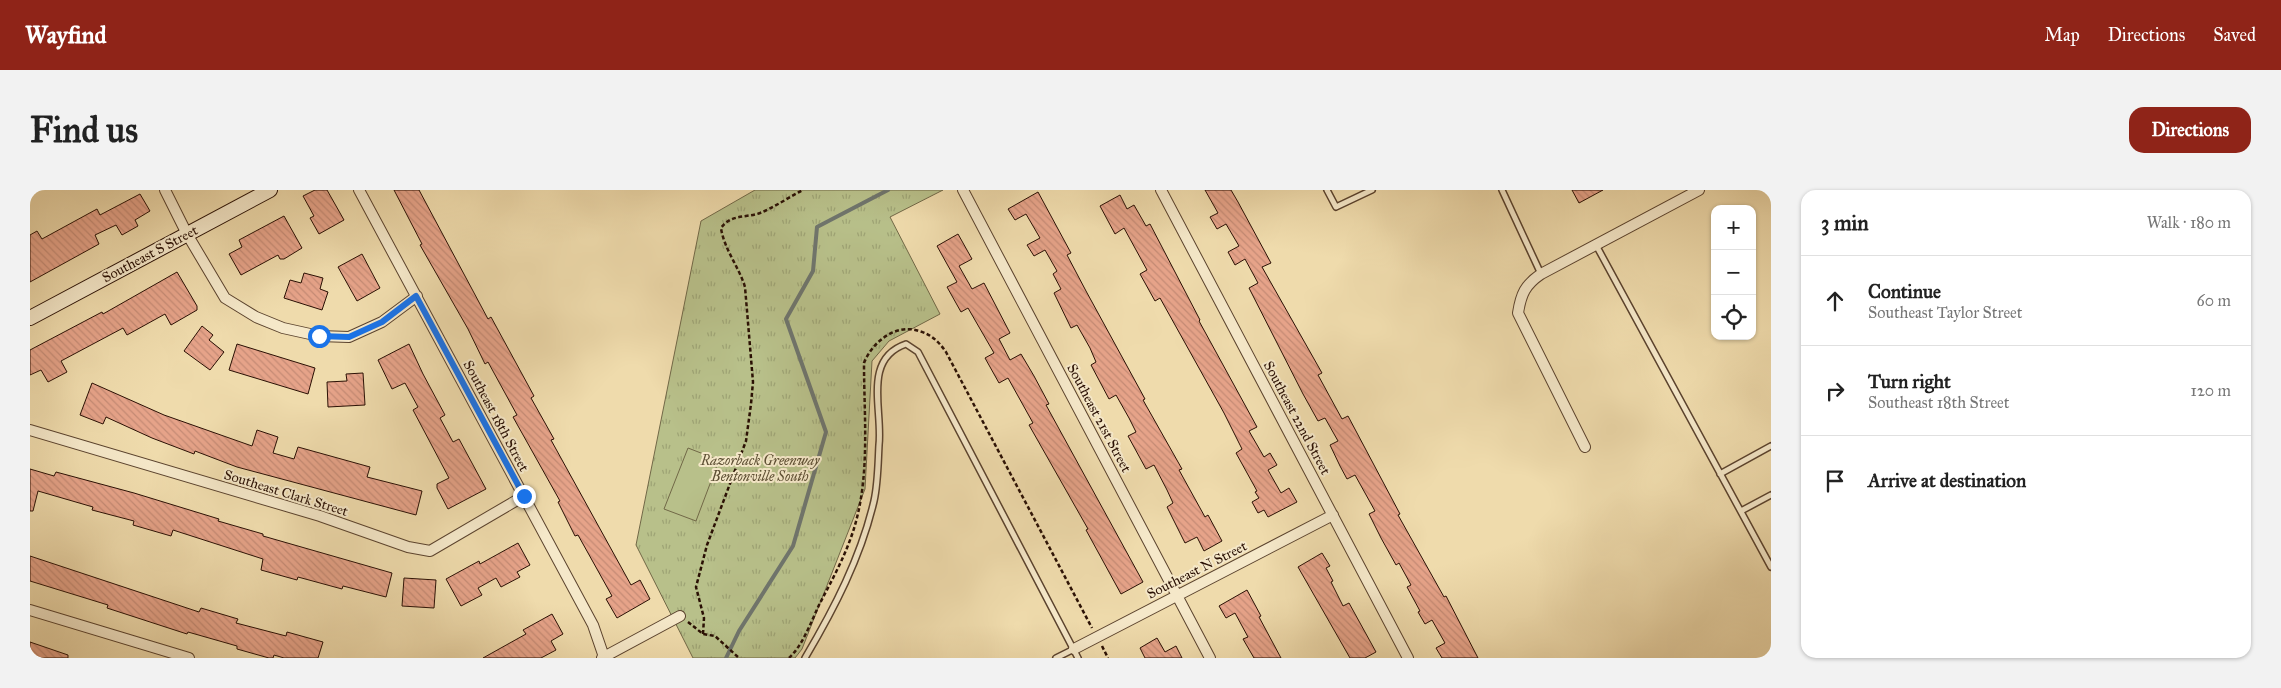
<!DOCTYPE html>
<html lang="en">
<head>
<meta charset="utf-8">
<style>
	:root { --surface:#fff; --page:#f2f2f2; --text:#222; --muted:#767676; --line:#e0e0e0; --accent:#8f2418 }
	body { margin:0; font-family:"IM FELL Great Primer",serif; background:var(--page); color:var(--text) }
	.controls { position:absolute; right:15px; top:15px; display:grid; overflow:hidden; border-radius:10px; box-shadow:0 1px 4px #0004 }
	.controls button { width:45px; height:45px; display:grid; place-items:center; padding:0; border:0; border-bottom:1px solid var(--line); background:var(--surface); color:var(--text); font:25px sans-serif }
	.stop { position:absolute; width:15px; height:15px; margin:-11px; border:4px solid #1a73e8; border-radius:50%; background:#fff }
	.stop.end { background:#1a73e8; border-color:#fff; box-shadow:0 1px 5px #0008 }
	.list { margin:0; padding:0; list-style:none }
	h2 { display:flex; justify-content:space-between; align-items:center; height:65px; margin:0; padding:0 20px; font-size:21px }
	h2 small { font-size:16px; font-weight:400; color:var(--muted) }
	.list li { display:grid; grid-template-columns:32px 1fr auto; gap:15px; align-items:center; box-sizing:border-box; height:90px; padding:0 20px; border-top:1px solid var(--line) }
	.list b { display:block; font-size:19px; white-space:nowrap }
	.list p { margin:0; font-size:16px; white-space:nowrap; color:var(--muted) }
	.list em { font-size:16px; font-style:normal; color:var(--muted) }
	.icon { flex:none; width:28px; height:28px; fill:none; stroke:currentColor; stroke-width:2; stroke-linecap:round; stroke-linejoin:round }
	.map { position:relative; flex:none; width:1741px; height:468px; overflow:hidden; border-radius:15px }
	header { display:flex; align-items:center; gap:30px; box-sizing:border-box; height:70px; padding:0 25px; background:var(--accent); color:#fff }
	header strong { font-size:24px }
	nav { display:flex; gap:28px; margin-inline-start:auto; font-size:18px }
	.intro { display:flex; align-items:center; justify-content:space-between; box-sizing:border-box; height:120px; padding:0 30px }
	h1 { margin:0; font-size:35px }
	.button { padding:12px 22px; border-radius:15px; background:var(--accent); color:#fff; font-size:18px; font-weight:700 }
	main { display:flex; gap:30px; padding:0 30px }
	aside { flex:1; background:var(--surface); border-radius:15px; box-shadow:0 1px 4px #0004 }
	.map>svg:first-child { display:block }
</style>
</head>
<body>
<header>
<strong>Wayfind</strong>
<nav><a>Map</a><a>Directions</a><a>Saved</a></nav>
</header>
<div class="intro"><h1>Find us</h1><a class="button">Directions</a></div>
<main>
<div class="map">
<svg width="1741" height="468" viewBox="0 0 1741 468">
	<defs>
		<pattern id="grass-tufts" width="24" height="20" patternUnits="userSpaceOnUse" patternTransform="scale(1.25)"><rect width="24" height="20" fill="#b8c08a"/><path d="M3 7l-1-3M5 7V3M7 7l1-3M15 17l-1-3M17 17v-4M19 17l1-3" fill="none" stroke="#9ea475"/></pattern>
		<pattern id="building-back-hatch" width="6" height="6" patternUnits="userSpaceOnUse" patternTransform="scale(1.25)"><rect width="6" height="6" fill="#e6a389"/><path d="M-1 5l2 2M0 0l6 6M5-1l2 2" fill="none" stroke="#c58b75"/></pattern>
	</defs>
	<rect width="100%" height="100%" fill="#efdbac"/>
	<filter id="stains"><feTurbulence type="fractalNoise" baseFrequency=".004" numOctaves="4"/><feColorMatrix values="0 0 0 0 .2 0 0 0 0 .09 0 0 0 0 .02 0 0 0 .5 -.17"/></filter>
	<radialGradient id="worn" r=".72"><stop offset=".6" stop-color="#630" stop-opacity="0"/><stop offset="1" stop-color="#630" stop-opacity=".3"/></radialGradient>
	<path fill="url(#grass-tufts)" stroke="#716847" d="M 725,0 L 913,0 L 860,27 L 910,124 L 859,151 L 842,171 L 835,299 L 772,459 L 765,468 L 663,468 L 606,355 L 671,31 Z"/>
	<path fill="#b8c08a" stroke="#716847" d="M 658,258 L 689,270 L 666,331 L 634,319 Z"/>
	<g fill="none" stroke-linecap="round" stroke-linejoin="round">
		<path stroke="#6f756d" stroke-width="4" d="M 696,468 L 709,441 L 763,356 L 796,242 L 756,129 L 783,81 L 787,37 L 858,0"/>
	</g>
	<path fill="url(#building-back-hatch)" stroke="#2a1004" d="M 285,0 L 297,0 L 314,30 L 289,44 L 280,28 L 284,26 L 273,6 Z
		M 364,0 L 389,0 L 458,129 L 461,127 L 504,206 L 501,208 L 524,249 L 521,250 L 601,395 L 610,390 L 620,409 L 587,428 L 576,409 L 582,406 L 548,345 L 545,346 L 528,312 L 530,311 L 483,227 L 487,225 L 458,172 L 455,174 L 438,139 L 390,55 L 392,54 Z
		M 1175,0 L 1201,0 L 1208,12 L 1241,73 L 1232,77 L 1292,183 L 1288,185 L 1312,229 L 1318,226 L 1370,324 L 1368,325 L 1414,407 L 1416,406 L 1448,468 L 1412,468 L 1406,458 L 1415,453 L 1402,430 L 1395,434 L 1388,422 L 1390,421 L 1377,397 L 1381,395 L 1369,373 L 1366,375 L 1351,348 L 1339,324 L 1345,321 L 1325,285 L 1317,289 L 1310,276 L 1300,255 L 1308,251 L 1295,228 L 1288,231 L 1273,204 L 1219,98 L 1228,93 L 1215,69 L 1205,75 L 1198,62 L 1209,56 L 1196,34 L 1187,39 L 1180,27 L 1188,23 Z
		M 1542,0 L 1573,0 L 1549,13 Z
		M 1008,2 L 1041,63 L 1037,65 L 1056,101 L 1115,209 L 1113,210 L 1152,279 L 1149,280 L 1175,327 L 1178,325 L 1192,351 L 1174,361 L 1167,347 L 1155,353 L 1137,317 L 1143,313 L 1137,300 L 1124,275 L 1116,279 L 1098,246 L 1106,242 L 1099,228 L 1086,205 L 1079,209 L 1061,175 L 1066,172 L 1060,158 L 1047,135 L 1041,138 L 1024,103 L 1031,99 L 1023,84 L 1027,81 L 1015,60 L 1004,66 L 997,55 L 1010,48 L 996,24 L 985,30 L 978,19 Z
		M 110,4 L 120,21 L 105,30 L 108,36 L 92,45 L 86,35 L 65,45 L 69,54 L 0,92 L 0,45 L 7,41 L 12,49 L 67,19 L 70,25 Z
		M 1090,5 L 1097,19 L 1104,15 L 1116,36 L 1120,34 L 1170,130 L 1169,131 L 1227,237 L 1219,241 L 1234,267 L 1240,263 L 1247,275 L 1238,280 L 1251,303 L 1259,298 L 1267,312 L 1238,327 L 1234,320 L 1228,323 L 1222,312 L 1229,308 L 1225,302 L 1227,301 L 1206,263 L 1212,259 L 1194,223 L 1130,108 L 1125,111 L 1110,84 L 1117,80 L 1094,38 L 1085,44 L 1070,16 Z
		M 254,26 L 272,58 L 254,69 L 250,69 L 248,65 L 211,85 L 199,64 L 212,57 L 209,50 Z
		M 928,44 L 942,69 L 929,76 L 942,99 L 954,93 L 980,143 L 969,149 L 980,170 L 991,164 L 1004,186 L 1019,214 L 1016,215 L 1113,392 L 1091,404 L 1056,340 L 1058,339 L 999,235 L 1003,233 L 978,188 L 969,193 L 955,168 L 964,163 L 938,118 L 931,122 L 917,97 L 927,92 L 907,56 Z
		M 332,64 L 350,98 L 327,111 L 308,77 Z
		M 147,82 L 167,116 L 167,120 L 141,135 L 135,124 L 97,145 L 93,138 L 31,171 L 37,182 L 18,192 L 11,180 L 0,185 L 0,160 L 72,122 L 73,124 Z
		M 274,83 L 293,88 L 290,99 L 298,102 L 292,120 L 254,108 L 260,90 L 271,93 Z
		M 172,136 L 183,145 L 179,150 L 194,162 L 180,180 L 154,161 Z
		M 207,154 L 285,178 L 278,204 L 199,180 Z
		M 379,154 L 393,184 L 415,225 L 410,228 L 423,252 L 429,249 L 456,299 L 418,319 L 407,298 L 407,294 L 419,288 L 383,220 L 388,217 L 375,193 L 362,199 L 348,170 Z
		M 333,183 L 335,215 L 298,217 L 297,192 L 317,191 L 316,184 Z
		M 62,193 L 134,225 L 222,256 L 227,240 L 248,247 L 243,263 L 264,269 L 268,257 L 340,277 L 337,287 L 392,301 L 386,325 L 207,277 L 165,261 L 164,264 L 122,248 L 76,227 L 73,234 L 50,225 Z
		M 0,279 L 24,286 L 26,282 L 104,303 L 189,329 L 188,331 L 233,344 L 233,346 L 362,383 L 356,407 L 313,396 L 312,399 L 268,387 L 267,390 L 231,380 L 233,369 L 143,340 L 141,346 L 103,335 L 104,331 L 62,320 L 63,317 L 8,301 L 3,321 L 0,321 Z
		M 488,353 L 500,375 L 487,382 L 490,387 L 471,397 L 466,388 L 448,398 L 452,405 L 431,416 L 416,389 L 449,371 L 450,374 Z
		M 1292,363 L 1300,376 L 1296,378 L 1303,391 L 1301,392 L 1313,416 L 1319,413 L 1346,462 L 1335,468 L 1320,468 L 1268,377 Z
		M 0,366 L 169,422 L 171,418 L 208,429 L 206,433 L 256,446 L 257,442 L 293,452 L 288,468 L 254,468 L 244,465 L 243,468 L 239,468 L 207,459 L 207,456 L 158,442 L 157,444 L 77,418 L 78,415 L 0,391 Z
		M 374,388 L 406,390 L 404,418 L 372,416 Z
		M 1217,400 L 1231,426 L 1229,427 L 1251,468 L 1224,468 L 1213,449 L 1218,447 L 1205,423 L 1196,428 L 1189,416 Z
		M 522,424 L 533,444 L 521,451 L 526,460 L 511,468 L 453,468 L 496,444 L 493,440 Z
		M 1127,448 L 1135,462 L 1146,456 L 1152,468 L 1115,468 L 1110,458 Z
		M 0,452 L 38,465 L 38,468 L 0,468 Z"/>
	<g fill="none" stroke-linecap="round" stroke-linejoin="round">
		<defs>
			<path id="lane" d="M 1297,0 L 1306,17 L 1342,0
				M 1472,0 L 1511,84
				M 1566,55 L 1741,377
				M 1690,284 L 1741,256
				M 1711,321 L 1741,305
				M 775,468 C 804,419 831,367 844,311 C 848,293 848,273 849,255 C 853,220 832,169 876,154 L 888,162 L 1048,468
				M 1026,468 L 1044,459"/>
			<path id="street" d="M 135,0 L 157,44 L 195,108 L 226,127 L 253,138 L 289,146 L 319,147 L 352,132 L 387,106
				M 329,0 L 563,435 L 574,467
				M 933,0 L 1180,468
				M 1131,0 L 1378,468
				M 0,240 L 290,326 L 378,357 L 400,361 L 494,306
				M 1555,257 L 1488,123 C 1491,104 1495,95 1511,84 L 1669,0
				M 0,420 L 159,468
				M 1044,459 L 1303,325
				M 572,468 L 650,426"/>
			<path id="secondary" d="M 0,128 L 240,0"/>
		</defs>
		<use href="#lane" stroke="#5b432e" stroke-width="8"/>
		<use href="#street" stroke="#5b432e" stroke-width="12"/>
		<use href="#secondary" stroke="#2a1004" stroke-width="16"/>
		<path stroke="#2a1004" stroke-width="2.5" stroke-dasharray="4 2.5" stroke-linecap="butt" d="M 658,432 L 673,444 L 685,446 L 709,468
			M 673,444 L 674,428 L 666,397 L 677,355 L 716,251 L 721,214 L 723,192 L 715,97 C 709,77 694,59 691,38 C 701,24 716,28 730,23 C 745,17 759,7 773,0
			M 1072,456 L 1078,468
			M 759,468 C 773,455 781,432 789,415 C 802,390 817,363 825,335 C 840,283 834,226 834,173 C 842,152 866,133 889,141 C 901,144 909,152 916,162 L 1062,438"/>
		<use href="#lane" stroke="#f5e8c9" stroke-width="5"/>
		<use href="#street" stroke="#f5e8c9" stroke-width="10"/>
		<use href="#secondary" stroke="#f5e8c9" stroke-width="14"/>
	</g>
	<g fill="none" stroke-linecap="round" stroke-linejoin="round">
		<path stroke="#1a73e8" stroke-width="6" d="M 289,146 L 319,147 L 352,132 L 386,106 L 494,306"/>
	</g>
	<g text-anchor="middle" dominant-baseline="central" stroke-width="4" stroke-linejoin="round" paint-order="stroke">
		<g font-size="14" fill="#2a1004" stroke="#f5e8c9">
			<text transform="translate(120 64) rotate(-28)">Southeast S Street</text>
			<text transform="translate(466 226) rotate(62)">Southeast 18th Street</text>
			<text transform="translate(1069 228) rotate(62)">Southeast 21st Street</text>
			<text transform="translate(1267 228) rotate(62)">Southeast 22nd Street</text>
			<text transform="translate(256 303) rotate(17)">Southeast Clark Street</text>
			<text transform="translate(1167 380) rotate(-27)">Southeast N Street</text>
		</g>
		<g font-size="14" font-style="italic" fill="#5c4e33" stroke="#f5e8c9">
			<text x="730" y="270">Razorback Greenway<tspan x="730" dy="16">Bentonville South</tspan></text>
		</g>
	</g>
	<rect width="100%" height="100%" filter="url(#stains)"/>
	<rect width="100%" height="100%" fill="url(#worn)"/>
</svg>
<div class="controls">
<button>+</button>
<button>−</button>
<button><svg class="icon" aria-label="locate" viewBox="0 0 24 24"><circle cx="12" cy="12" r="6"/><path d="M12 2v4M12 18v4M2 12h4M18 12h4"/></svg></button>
</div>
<div class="stop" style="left:289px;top:146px"></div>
<div class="stop end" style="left:494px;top:306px"></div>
</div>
<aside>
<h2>3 min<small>Walk · 180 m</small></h2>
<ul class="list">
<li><svg class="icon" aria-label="ahead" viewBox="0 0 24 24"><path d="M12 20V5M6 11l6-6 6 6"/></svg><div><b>Continue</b><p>Southeast Taylor Street</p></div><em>60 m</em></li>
<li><svg class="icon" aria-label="right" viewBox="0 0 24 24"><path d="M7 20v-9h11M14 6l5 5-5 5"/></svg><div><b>Turn right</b><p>Southeast 18th Street</p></div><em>120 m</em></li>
<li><svg class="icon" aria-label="arrive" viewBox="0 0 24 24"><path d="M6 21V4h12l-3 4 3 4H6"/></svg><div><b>Arrive at destination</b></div></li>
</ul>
</aside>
</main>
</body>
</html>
